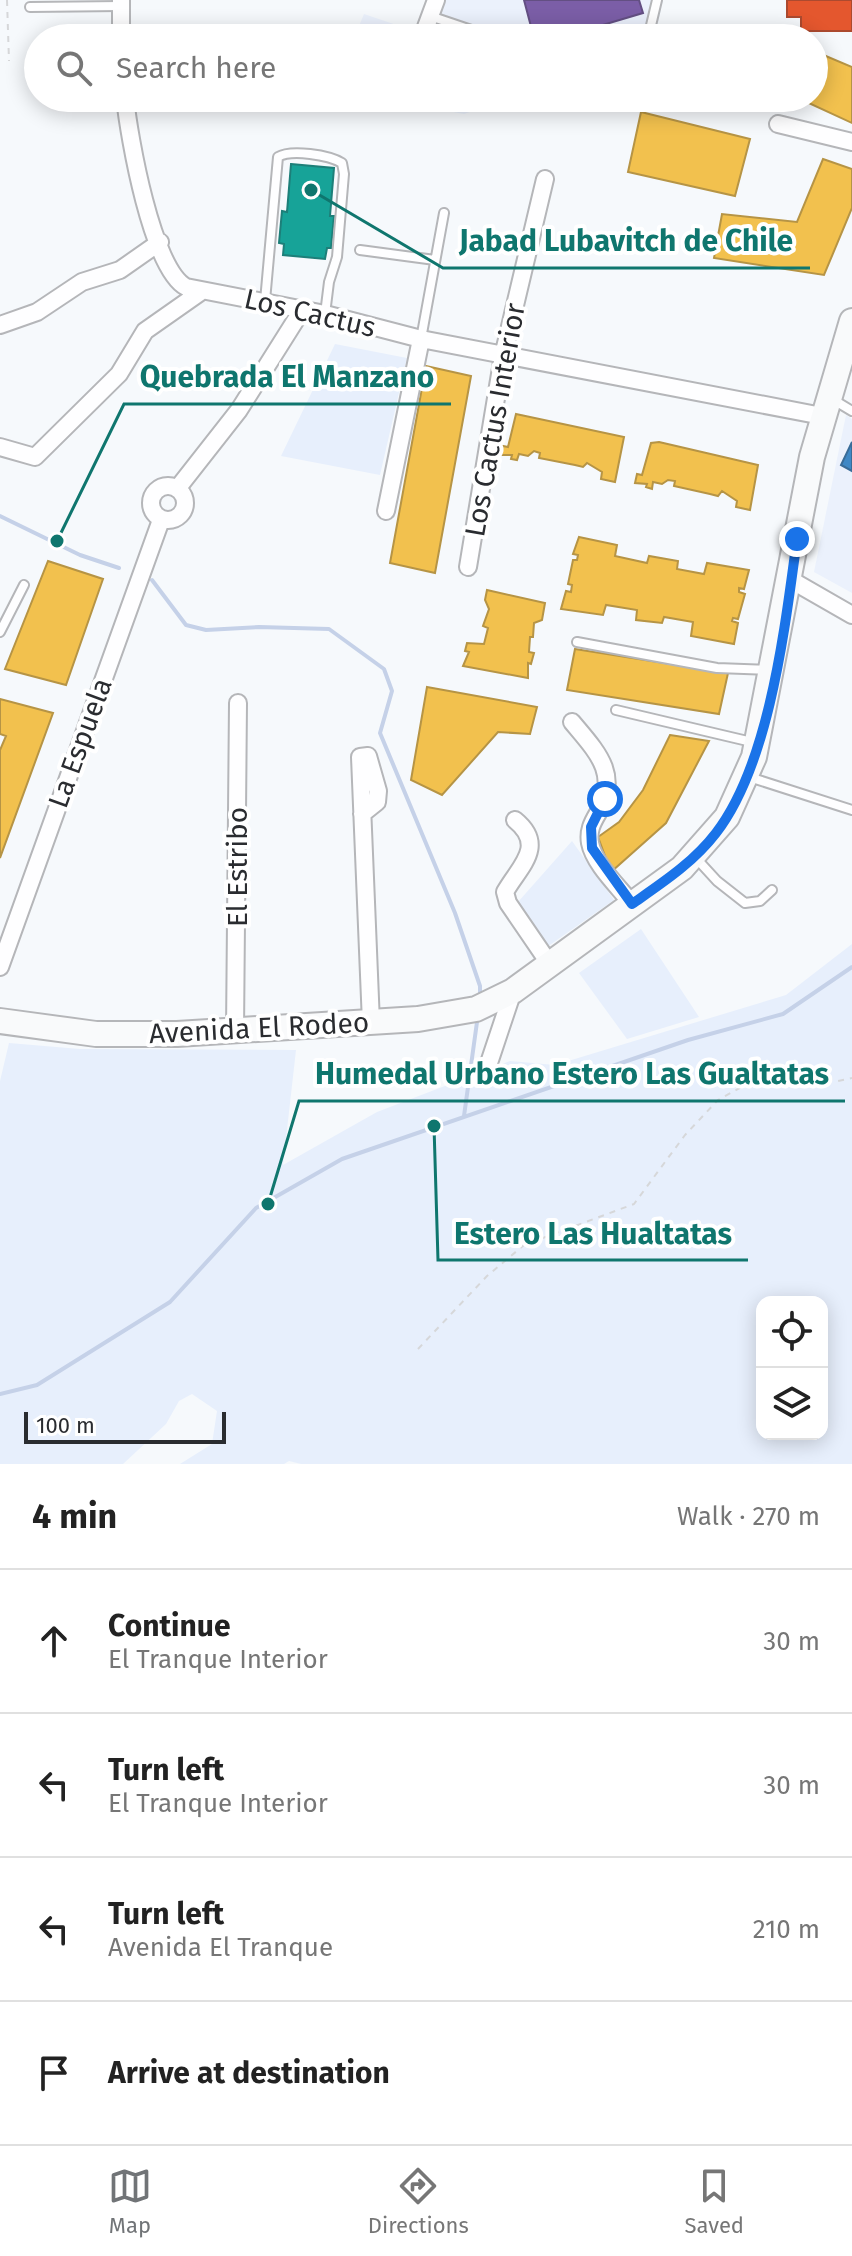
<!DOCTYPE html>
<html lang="en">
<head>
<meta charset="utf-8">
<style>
	:root { --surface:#fff; --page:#f2f2f2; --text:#222; --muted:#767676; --line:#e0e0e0; --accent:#717477 }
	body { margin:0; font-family:"Fira Sans",sans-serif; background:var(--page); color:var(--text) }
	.controls { position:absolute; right:24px; bottom:24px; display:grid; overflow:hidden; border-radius:16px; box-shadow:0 4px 20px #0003 }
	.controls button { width:72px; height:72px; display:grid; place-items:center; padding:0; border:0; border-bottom:2px solid var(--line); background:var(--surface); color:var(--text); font:40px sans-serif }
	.scale { position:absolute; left:24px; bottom:20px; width:202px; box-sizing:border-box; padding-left:8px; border:4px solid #2a2c30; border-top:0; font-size:22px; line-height:28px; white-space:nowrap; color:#2a2c30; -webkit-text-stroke:6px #fff; paint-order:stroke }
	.stop { position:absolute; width:24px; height:24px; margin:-18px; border:6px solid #1a73e8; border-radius:50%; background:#fff }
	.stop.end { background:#1a73e8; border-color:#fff; box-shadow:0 2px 8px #0008 }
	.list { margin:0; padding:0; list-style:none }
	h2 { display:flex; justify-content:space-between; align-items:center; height:104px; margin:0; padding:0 32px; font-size:34px }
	h2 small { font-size:26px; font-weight:400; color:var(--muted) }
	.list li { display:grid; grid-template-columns:52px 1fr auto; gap:24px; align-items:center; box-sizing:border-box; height:144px; padding:0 32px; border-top:2px solid var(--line) }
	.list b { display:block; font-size:30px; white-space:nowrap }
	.list p { margin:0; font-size:26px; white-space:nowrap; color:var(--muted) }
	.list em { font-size:26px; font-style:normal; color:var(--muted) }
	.icon { flex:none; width:44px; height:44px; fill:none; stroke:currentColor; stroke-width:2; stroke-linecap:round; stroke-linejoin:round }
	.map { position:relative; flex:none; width:852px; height:1464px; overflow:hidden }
	.search { position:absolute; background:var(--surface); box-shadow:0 4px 20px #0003; left:24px; right:24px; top:24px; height:88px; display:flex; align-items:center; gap:20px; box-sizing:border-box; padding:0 28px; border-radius:44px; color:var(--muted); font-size:30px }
	.sheet { height:680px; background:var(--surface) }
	nav { display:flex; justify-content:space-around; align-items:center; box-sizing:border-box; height:112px; border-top:2px solid var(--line); background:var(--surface); font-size:22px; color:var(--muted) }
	nav a { display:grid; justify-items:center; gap:4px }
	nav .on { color:var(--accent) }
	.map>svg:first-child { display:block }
</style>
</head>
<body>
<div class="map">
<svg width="852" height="1464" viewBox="0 0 852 1464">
	<rect width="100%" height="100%" fill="#f6f9fc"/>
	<path fill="#ebf1fc" d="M 442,0 L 663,0 L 655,38 L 354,38 L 364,14 L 429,36 Z
		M 379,98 L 511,98 L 464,114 Z
		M 846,415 L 852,419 L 852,593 L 814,572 Z"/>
	<path fill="#e7effc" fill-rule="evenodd" d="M 335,344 L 407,358 L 380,475 L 281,456 Z
		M 572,841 L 614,900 L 547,947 L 518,902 Z
		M 641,929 L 699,1017 L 627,1039 L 579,973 Z
		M 852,944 L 852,1464 L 301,1464 L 289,1461 L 284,1464 L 180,1464 L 212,1444 L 217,1411 L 192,1394 L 179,1401 L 166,1424 L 123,1464 L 0,1464 L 0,1081 L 9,1043 L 80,1049 L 296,1050 L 283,1165 L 377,1112 L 510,1061 L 555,1065 L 786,995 ZM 762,1302 L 822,1302 L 822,1434 L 762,1434 Z"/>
	<path fill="#f2c14e" stroke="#b69445" stroke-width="2" d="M 814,51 L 852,67 L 852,123 L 798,98 L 814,98 Z
		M 432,98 L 468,98 L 464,109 Z
		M 641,112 L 750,139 L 735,196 L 628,172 Z
		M 823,159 L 852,169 L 852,208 L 824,275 L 714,258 L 722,214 L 797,222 Z
		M 426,366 L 471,376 L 435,573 L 390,563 Z
		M 516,414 L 624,437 L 615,482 L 601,479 L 602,472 L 587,463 L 583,467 L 575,465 L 539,458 L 540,453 L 534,451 L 528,456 L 519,454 L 517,460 L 511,459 L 512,455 L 501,455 L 503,446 L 508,447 Z
		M 659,442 L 758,465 L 750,510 L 736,507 L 737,501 L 722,491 L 718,496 L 710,494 L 674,486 L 675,481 L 668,480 L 662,484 L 653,482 L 652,489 L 646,487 L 647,484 L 635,483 L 637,474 L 642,475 L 651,443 Z
		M 579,537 L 617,545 L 615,556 L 647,563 L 649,556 L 678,561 L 677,569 L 704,574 L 707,563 L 749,570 L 744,589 L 739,588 L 739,592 L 745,594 L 738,619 L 733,618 L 732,621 L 738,623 L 734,644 L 691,636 L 693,622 L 664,617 L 662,623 L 636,620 L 637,610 L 606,605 L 603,615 L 561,609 L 566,591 L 571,592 L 572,585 L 568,584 L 573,560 L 577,560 L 578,555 L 573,554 Z
		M 48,561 L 103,579 L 66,685 L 5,669 Z
		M 487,590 L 545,603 L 542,620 L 534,623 L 533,637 L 530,637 L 529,652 L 534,653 L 531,664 L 528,663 L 528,678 L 463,666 L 469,652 L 465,651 L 467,643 L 484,644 L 488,628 L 483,626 L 489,609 L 485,600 Z
		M 575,649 L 728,673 L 719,714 L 567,690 Z
		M 427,687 L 537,707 L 530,734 L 498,732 L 442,795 L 411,780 Z
		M 0,699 L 53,713 L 0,858 L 0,750 L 6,736 L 0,734 Z
		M 670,735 L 709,741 L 666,823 L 611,872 L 598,837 L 619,822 L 643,790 Z"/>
	<path fill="#e4572e" stroke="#ac4a2f" stroke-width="2" d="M 787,0 L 852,0 L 852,31 L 801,31 L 801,17 L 787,17 Z"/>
	<path fill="#7b5ea7" stroke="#634f83" stroke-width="2" d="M 524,0 L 639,0 L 643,13 L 559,38 L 534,38 Z"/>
	<path fill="#3f88c5" stroke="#396c98" stroke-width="2" d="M 852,442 L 852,471 L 841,465 Z"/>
	<path fill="#17a398" stroke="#1d7f79" stroke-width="2" d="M 291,164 L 334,168 L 330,216 L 334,216 L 331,248 L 327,248 L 325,259 L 283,255 L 284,244 L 279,243 L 282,211 L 287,212 Z"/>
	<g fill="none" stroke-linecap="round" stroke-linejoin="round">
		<path stroke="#c5d1e8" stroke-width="4" d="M 0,516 L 80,555 L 119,568
			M 152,580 L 186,625 L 206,630 L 259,627 L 329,629 L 384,669 L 392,691 L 380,733 L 455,913 L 480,986 L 480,995
			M 464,1116 L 477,1022
			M 0,1394 L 37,1385 L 170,1302 L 256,1208 L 342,1159 L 688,1040 L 783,1014 L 852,967"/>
		<defs>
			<path id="lane" d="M 30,7 L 121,6
				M 430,16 L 495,38
				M 648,38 L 657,0
				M 360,250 L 435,260
				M 265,301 L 278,157 C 291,149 329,155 342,163 L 344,174 L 337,257 L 329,282 L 325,314
				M 421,339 L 444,213
				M 832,399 L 852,411
				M 0,632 L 24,585
				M 577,642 L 717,668 L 769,670
				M 616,710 L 756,743
				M 749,777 L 852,810
				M 695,857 L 717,881 L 745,903 L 760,901 L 772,890"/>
			<path id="street" d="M 121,0 L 121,38
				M 426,27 L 436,0
				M 125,98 C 129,137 152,269 186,287 L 325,314 L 421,339 L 822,416
				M 778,124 L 852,142
				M 0,325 L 37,312 L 82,282 L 120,270 L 160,242
				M 0,447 L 35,457 L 119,374 L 145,331 L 202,291
				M151 503a17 17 0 1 1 34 0a17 17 0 1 1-34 0Z
				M 177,489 L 239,410 L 302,310
				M 386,511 L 421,339
				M 468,567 L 503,356 L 545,179
				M 791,580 L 852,615
				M 572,722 C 597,752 620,774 598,813 C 592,823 588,831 590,843 C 594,864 619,887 632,904
				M 362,814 L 377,802 L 378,791 L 368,756 L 360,757 L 371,1023
				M 515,820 C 547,846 519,867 505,892 L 508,903 L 549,963
				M 0,967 L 161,520
				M 235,1031 L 238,703
				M 489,1063 L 513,991"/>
			<path id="secondary" d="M 0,1021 L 96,1034 L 177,1034 L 418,1019 L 476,1009 L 513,991 L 682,868 L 727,817 L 754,757 L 812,457 L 852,321"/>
		</defs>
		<use href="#lane" stroke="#b5b6b9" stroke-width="12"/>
		<use href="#street" stroke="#b5b6b9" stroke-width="20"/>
		<use href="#secondary" stroke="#b5b6b9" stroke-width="28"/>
		<path stroke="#d6d7d9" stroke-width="2" stroke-dasharray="6 6" stroke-linecap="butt" d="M 7,0 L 9,61
			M 418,1349 L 487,1276 L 524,1245 L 634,1204 L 685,1135 L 718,1100 L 765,1074 L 801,1072 L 838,1081 L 852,1078"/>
		<use href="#lane" stroke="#fefeff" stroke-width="8"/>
		<use href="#street" stroke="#fefeff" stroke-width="16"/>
		<use href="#secondary" stroke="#f9fafb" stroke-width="24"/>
	</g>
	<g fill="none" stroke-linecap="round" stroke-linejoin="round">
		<path stroke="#1a73e8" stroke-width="10" d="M 605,799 L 591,827 L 592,848 L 632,904 C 662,883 693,863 716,833 C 770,763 785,626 797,539"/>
	</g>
	<g text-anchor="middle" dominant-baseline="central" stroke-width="8" stroke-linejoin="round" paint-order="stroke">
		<g font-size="28" fill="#2a2c30" stroke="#fff">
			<text transform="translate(310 313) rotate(13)">Los Cactus</text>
			<text transform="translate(495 420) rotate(-80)">Los Cactus Interior</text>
			<text transform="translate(80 743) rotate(-70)">La Espuela</text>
			<text transform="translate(237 867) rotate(-90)">El Estribo</text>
			<text transform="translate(259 1028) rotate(-3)">Avenida El Rodeo</text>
		</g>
	</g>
	<path fill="none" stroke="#0f766e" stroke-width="3" d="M311 190L443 268H810M57 541L124 404H451M268 1204L299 1101H845M434 1126L438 1260H748"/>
	<g fill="#0f766e" stroke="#fff" stroke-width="3">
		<circle cx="311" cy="190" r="8"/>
		<circle cx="57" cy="541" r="8"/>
		<circle cx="268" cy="1204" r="8"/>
		<circle cx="434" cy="1126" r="8"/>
	</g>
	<g font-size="30" text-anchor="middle" font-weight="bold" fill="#0f766e" stroke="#fff" stroke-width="8" stroke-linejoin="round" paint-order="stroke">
		<text x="626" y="251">Jabad Lubavitch de Chile</text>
		<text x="287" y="387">Quebrada El Manzano</text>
		<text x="572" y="1084">Humedal Urbano Estero Las Gualtatas</text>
		<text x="593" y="1244">Estero Las Hualtatas</text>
	</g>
</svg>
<div class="controls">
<button><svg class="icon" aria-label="locate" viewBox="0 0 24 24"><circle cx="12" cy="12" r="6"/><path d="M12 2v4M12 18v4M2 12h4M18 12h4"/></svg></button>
<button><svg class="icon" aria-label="layers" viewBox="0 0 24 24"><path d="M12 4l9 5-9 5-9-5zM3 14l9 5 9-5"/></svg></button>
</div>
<div class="scale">100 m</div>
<div class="stop" style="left:605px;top:799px"></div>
<div class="stop end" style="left:797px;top:539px"></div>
<div class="search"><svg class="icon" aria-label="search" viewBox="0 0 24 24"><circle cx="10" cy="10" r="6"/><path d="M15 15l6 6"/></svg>Search here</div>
</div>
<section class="sheet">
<h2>4 min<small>Walk · 270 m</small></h2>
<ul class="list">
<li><svg class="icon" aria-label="ahead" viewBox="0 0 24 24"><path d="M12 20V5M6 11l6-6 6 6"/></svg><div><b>Continue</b><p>El Tranque Interior</p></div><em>30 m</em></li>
<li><svg class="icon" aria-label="left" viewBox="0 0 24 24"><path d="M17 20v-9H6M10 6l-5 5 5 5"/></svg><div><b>Turn left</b><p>El Tranque Interior</p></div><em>30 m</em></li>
<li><svg class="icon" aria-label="left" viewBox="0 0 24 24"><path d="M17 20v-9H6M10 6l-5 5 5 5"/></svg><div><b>Turn left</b><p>Avenida El Tranque</p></div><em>210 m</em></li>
<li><svg class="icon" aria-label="arrive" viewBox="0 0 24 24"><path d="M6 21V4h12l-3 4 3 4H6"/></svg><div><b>Arrive at destination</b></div></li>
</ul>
</section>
<nav>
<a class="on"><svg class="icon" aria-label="map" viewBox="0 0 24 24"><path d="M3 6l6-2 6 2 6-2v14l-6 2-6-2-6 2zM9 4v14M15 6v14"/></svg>Map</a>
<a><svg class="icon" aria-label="directions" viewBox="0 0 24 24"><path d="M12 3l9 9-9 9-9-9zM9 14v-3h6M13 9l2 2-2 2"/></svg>Directions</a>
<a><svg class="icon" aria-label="saved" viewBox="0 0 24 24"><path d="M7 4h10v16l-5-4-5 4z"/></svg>Saved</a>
</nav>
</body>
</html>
